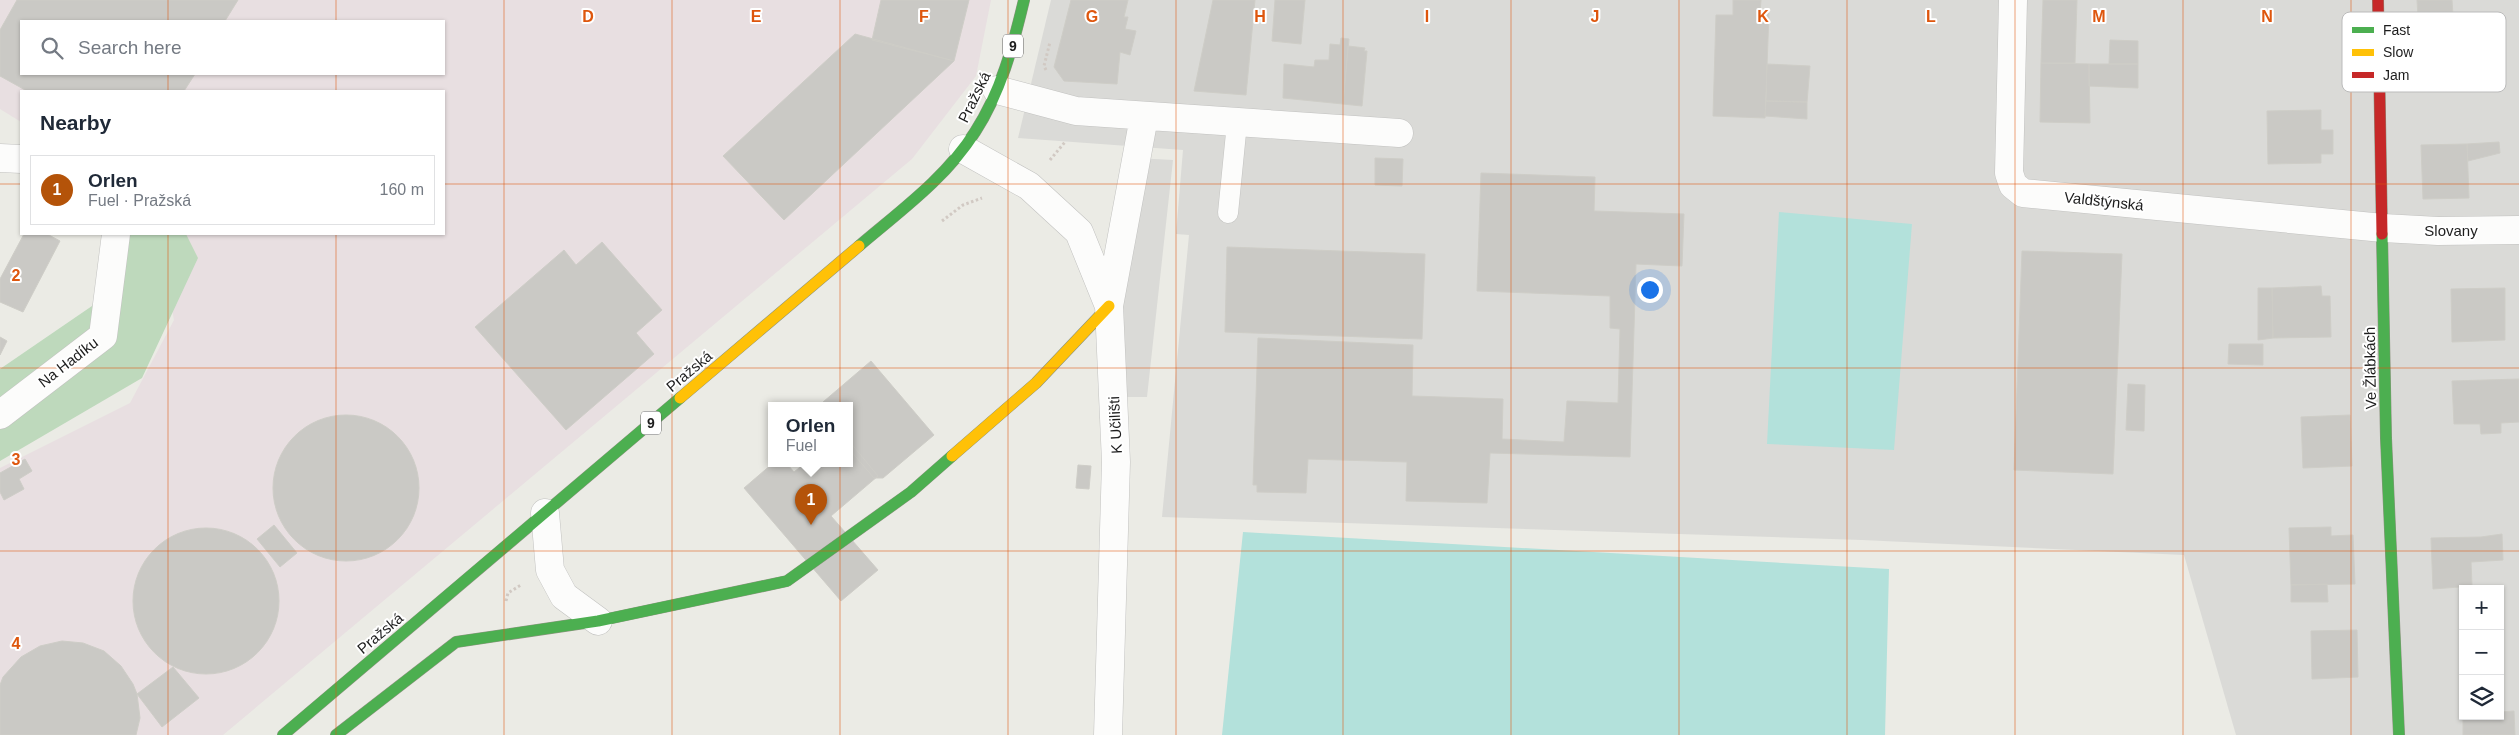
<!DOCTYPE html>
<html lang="en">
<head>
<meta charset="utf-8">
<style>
	:root { --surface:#fff; --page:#f2f2f3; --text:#1f2937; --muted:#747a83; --line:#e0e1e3; --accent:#b45309 }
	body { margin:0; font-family:Arial,sans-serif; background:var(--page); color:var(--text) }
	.controls { position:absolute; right:15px; bottom:15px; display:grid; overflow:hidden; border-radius:0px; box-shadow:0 1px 4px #0004 }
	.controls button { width:45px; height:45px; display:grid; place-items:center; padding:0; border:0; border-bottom:1px solid var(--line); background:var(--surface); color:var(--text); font:25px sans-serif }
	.you { position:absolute; left:1649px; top:289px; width:18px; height:18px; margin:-12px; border:4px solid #fff; border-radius:50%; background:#1a73e8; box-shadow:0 0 0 8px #1a73e833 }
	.badge { display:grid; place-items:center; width:32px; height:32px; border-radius:50%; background:var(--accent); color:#fff; font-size:16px; font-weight:700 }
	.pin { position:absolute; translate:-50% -41px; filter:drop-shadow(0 1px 2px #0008) }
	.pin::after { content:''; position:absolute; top:26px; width:18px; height:15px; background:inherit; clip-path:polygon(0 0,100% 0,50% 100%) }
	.popup { position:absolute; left:768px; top:402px; width:85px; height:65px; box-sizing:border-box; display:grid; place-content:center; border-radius:0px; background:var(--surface); filter:drop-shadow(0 1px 4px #0005); font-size:16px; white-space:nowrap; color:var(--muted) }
	.popup b { font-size:19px; color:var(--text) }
	.popup::after { content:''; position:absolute; left:50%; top:100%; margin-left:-10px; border:10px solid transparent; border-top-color:var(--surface) }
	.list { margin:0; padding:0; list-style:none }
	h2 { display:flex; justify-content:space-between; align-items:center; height:65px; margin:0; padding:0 20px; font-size:21px }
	h2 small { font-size:16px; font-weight:400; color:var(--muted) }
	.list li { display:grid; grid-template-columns:32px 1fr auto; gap:15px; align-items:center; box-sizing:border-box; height:70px; margin:0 10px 10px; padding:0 10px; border:1px solid var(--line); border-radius:0px }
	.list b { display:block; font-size:19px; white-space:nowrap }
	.list p { margin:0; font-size:16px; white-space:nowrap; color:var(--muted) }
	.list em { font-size:16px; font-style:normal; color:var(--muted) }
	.icon { flex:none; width:28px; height:28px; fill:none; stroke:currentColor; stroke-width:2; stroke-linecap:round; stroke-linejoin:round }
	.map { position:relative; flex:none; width:2519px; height:735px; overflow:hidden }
	.search { position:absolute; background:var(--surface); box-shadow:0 1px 4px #0004; left:20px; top:20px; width:425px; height:55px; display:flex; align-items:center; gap:12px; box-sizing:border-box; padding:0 18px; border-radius:0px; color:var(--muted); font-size:19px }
	.panel { position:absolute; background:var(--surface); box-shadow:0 1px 4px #0004; left:20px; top:90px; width:425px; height:145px; border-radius:0px }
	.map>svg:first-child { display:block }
</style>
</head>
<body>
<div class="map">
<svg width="2519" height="735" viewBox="0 0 2519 735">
	<rect width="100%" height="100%" fill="#ebebe5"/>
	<path fill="#dadad7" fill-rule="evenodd" d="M 1051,0 L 2519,0 L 2519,735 L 2236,735 L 2184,555 L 1862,540 L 1162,517 L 1189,235 L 1176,234 L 1183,150 L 1018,138 ZM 2463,589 L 2500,589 L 2500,716 L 2463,716 Z
		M 1135,158 L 1173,160 L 1147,397 L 1113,397 Z"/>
	<path fill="#e8dfe1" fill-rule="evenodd" d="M 0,0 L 991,0 L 976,76 L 912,159 L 223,735 L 0,735 L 0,468 L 130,403 L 174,320 L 158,234 L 444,234 L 444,91 L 21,91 L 21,122 L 0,109 ZM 21,21 L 444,21 L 444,74 L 21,74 Z"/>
	<path fill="#bed9bc" d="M 130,234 L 186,234 L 198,258 L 142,378 L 0,461 L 0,369 L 92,306 Z"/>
	<path fill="#b3e1db" d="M 1779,212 L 1912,224 L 1894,450 L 1767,444 Z
		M 1243,532 L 1889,569 L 1885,735 L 1222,735 Z"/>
	<path fill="#cac9c5" stroke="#cecdc7" d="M 17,0 L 238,0 L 225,21 L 21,21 L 21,74 L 195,74 L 184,91 L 27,91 L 0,76 L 0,30 Z
		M 881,0 L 969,0 L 954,61 L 872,40 Z
		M 1071,0 L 1128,0 L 1124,17 L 1128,17 L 1125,29 L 1136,31 L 1130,55 L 1120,52 L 1117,84 L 1064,81 L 1054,67 Z
		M 1213,0 L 1255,0 L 1246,95 L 1194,91 Z
		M 1275,0 L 1305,0 L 1301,44 L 1272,41 Z
		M 1733,0 L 1761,0 L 1760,13 L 1769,13 L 1765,118 L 1713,116 L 1716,15 L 1733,15 Z
		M 2043,0 L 2077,0 L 2075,63 L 2041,63 Z
		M 2417,0 L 2452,0 L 2453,15 L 2418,18 Z
		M 855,34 L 954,61 L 784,220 L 723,156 Z
		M 1341,38 L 1349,39 L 1343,104 L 1283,98 L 1284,64 L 1314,67 L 1315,60 L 1329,60 L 1330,44 L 1340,45 Z
		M 2110,40 L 2138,41 L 2138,64 L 2109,64 Z
		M 1348,46 L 1365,48 L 1364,51 L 1367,51 L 1362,106 L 1343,104 Z
		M 2041,63 L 2089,64 L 2090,123 L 2040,122 Z
		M 1767,64 L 1810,66 L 1807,102 L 1766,101 Z
		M 2089,64 L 2138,64 L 2138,88 L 2089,86 Z
		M 1766,101 L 1807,102 L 1807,119 L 1765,116 Z
		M 2321,110 L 2321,130 L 2333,130 L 2333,154 L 2321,154 L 2321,163 L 2268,164 L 2267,111 Z
		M 2499,142 L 2500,153 L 2468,161 L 2467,144 Z
		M 2467,144 L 2469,198 L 2423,199 L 2421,145 Z
		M 1375,158 L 1403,159 L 1402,186 L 1375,185 Z
		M 1481,173 L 1595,177 L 1594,211 L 1684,214 L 1682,266 L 1636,264 L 1630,457 L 1490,453 L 1487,503 L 1406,501 L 1407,462 L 1308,459 L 1306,493 L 1257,492 L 1257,485 L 1253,485 L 1258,338 L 1413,345 L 1412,396 L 1503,399 L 1502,439 L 1564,442 L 1567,401 L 1618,403 L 1620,329 L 1610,328 L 1610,296 L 1477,291 Z
		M 24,234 L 47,234 L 60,241 L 23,312 L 0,302 L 0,279 Z
		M 602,242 L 662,310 L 636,333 L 654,354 L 566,430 L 475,327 L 564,250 L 576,265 Z
		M 1227,247 L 1425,254 L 1422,339 L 1225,332 Z
		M 2022,251 L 2122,254 L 2113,474 L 2014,470 Z
		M 2321,286 L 2322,296 L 2330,296 L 2331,337 L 2273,338 L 2272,288 Z
		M 2258,288 L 2272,288 L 2273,338 L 2258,340 Z
		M 2505,288 L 2505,340 L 2452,342 L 2451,289 Z
		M 0,337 L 7,341 L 0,355 Z
		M 2229,344 L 2263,344 L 2263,365 L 2228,364 Z
		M 871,361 L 934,435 L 883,478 L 874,478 L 850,450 L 850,406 L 826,406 L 823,402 Z
		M 2519,379 L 2519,422 L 2501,423 L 2501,433 L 2481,434 L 2480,424 L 2454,424 L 2452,381 Z
		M 2128,384 L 2145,385 L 2144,431 L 2126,430 Z
		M 2350,415 L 2352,466 L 2303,468 L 2301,417 Z
		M273 488a73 73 0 1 1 146 0a73 73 0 1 1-146 0Z
		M 850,442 L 878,476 L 831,516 L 878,570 L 841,601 L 744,488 L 772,464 L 787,464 L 794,472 L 804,464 L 850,464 Z
		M 25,459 L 32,471 L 19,479 L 24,489 L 4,500 L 0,492 L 0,473 Z
		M 1078,465 L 1091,466 L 1089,489 L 1076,488 Z
		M 274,525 L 297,553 L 280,567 L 257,539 Z
		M 2331,527 L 2331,536 L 2353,535 L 2355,584 L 2291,585 L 2289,528 Z
		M133 601a73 73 0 1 1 146 0a73 73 0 1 1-146 0Z
		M 2502,534 L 2503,560 L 2471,562 L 2472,586 L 2433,589 L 2431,538 L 2481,537 Z
		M 2327,584 L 2328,602 L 2291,602 L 2291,585 Z
		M 2357,630 L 2358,677 L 2312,679 L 2311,631 Z
		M 62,641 L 83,643 L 104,651 L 121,666 L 133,684 L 137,694 L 140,718 L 136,735 L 0,735 L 0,685 L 3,677 L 21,657 L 40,646 Z
		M 173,667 L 199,698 L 162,727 L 137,694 Z
		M 2514,711 L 2515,735 L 2463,735 L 2463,716 L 2500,716 L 2500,712 Z"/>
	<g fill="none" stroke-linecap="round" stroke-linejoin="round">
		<defs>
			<path id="lane" d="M 1228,213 L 1237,123"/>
			<path id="street" d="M 2013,0 L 2009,173 L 2013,185 L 2023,193 L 2383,228 L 2438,231 L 2519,230
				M 997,90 L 1076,111 L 1399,133
				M 963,149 L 1029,186 L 1079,232 L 1109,306
				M 0,158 L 21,159
				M 0,415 L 103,336 L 116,234
				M 545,513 L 550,570 L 564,596 L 598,621
				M 1108,735 L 1116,462 L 1109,306 L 1144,117"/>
			<path id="fast" d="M 2382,234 L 2386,438 L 2399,735
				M 859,246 C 900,211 946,178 975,132 C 1001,92 1013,46 1024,0
				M 283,735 L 680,398
				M 336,735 L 456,642 L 598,621 L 787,581 L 911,492 L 952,456"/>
			<path id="slow" d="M 680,398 L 859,246
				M 952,456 L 1036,383 L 1109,306"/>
			<path id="jam" d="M 2378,0 L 2382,234"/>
		</defs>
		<use href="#lane" stroke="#c2c2c0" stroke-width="21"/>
		<use href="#street" stroke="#c2c2c0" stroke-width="29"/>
		<use href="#fast" stroke="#8c947f" stroke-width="12"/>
		<use href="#slow" stroke="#8c947f" stroke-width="12"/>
		<use href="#jam" stroke="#8c947f" stroke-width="12"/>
		<path stroke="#d1c9c3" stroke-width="3" stroke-dasharray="2.5 2.5" stroke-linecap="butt" d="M 1046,70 L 1044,66 L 1050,42
			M 1050,160 L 1065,142
			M 942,221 L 963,205 L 982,198
			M 506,601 L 508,593 L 521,585"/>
		<use href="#lane" stroke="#fcfcfb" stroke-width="20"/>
		<use href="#street" stroke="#fcfcfb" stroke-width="28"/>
		<use href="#fast" stroke="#4caf50" stroke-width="11"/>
		<use href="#slow" stroke="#ffc107" stroke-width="11"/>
		<use href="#jam" stroke="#c62828" stroke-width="11"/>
	</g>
	<path fill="none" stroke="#de560d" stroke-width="1" stroke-opacity="0.55" d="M 168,0 L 168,21M 336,0 L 336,21M 504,0 L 504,735M 672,0 L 672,735M 840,0 L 840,735M 1008,0 L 1008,735M 1176,0 L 1176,735M 1343,0 L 1343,735M 1511,0 L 1511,735M 1679,0 L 1679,735M 1847,0 L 1847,735M 2015,0 L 2015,735M 2183,0 L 2183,735M 2351,0 L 2351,735M 168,74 L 168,91M 336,74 L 336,91M 0,184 L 21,184M 444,184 L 2519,184M 168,234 L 168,735M 336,234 L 336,735M 0,368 L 2519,368M 0,551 L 2519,551"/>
	<g text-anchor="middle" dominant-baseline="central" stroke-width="4" stroke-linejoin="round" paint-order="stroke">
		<g fill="#fff" stroke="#616161" stroke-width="1">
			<rect x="1003" y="34.5" width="20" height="23" rx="4"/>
			<rect x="641" y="411.5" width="20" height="23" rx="4"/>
		</g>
		<g font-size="14" font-weight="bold" fill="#1d1d1d">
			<text x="1013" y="46">9</text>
			<text x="651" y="423">9</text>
		</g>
		<g font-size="15" fill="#1d1d1d" stroke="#fff">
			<text transform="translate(974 97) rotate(-64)">Pražská</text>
			<text transform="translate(2104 201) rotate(6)">Valdštýnská</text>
			<text x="2451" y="230">Slovany</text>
			<text transform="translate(68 362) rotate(-38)">Na Hadíku</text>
			<text transform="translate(2370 368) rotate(-91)">Ve Žlábkách</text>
			<text transform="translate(689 371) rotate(-40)">Pražská</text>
			<text transform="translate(1115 425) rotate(-93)">K Učilišti</text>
			<text transform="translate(380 633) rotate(-40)">Pražská</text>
		</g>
	</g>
	<rect x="2342" y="12" width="164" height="80" rx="8" fill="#fff" stroke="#bbb" stroke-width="1"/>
	<rect x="2352" y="27" width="22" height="6" fill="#4caf50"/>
	<rect x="2352" y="49" width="22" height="7" fill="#ffc107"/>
	<rect x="2352" y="72" width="22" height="6" fill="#c62828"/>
	<g font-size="14" fill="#1d1d1d">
		<text x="2383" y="35">Fast</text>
		<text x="2383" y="57">Slow</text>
		<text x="2383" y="80">Jam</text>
	</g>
	<g font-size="16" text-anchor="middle" font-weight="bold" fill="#de560d" stroke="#fff" stroke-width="4" stroke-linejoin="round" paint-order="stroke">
		<text x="588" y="22">D</text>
		<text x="756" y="22">E</text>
		<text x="924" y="22">F</text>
		<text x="1092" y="22">G</text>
		<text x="1260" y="22">H</text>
		<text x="1427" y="22">I</text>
		<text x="1595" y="22">J</text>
		<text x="1763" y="22">K</text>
		<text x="1931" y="22">L</text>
		<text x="2099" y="22">M</text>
		<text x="2267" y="22">N</text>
		<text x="16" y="281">2</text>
		<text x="16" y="465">3</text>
		<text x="16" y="649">4</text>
	</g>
</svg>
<div class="controls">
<button>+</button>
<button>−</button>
<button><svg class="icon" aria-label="layers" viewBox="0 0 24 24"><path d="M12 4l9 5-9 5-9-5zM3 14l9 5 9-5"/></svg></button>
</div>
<div class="you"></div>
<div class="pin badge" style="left:811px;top:525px">1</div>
<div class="popup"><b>Orlen</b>Fuel</div>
<div class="search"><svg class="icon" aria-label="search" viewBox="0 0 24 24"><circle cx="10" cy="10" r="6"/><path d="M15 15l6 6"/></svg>Search here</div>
<section class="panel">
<h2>Nearby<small></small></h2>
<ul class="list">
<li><span class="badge">1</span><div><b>Orlen</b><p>Fuel · Pražská</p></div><em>160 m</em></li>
</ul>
</section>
</div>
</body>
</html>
